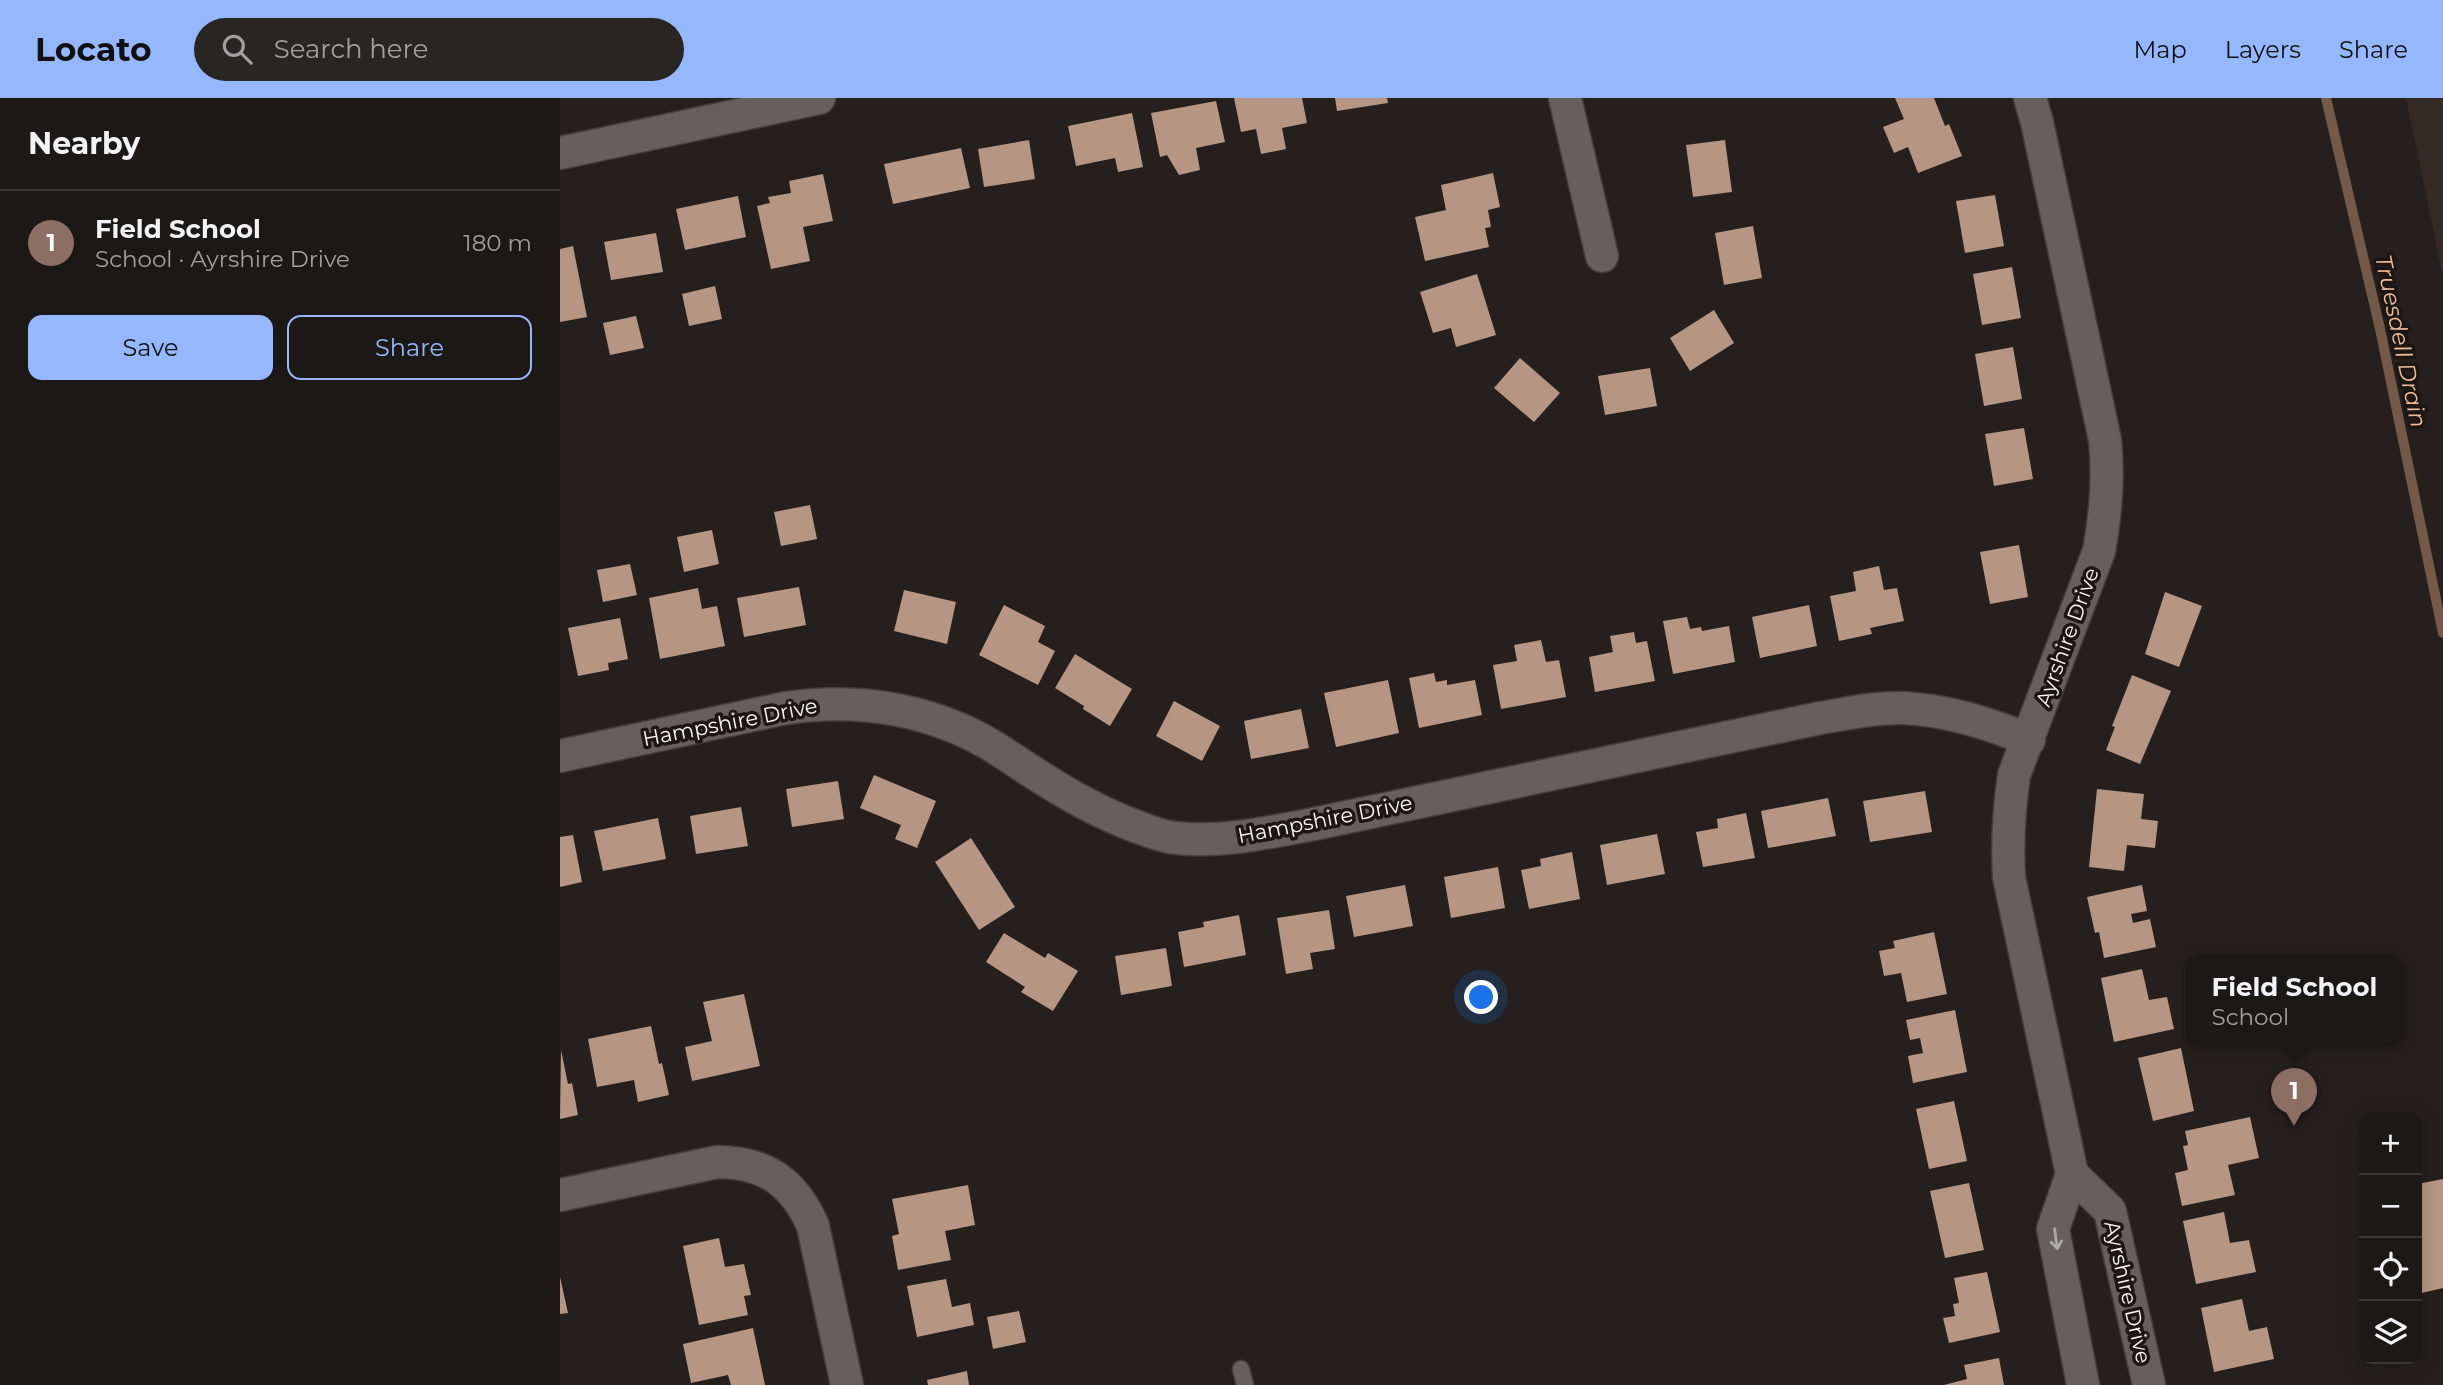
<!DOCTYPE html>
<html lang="en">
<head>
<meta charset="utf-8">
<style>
	:root { --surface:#1c1816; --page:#292523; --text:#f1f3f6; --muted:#a0a0a1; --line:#3a3735; --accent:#94b7fd }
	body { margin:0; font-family:Montserrat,sans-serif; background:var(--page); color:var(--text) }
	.controls { position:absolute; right:21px; bottom:21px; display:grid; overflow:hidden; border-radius:14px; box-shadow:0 4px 18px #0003 }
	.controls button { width:63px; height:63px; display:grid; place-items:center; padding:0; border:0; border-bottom:2px solid var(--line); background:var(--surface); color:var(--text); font:35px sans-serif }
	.you { position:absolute; left:922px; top:900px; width:24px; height:24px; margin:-18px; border:5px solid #fff; border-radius:50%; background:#1a73e8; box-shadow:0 0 0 10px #1a73e833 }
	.badge { display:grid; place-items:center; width:46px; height:46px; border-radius:50%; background:var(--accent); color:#fff; font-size:23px; font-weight:700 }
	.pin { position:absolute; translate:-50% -58px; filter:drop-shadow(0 2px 4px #0008) }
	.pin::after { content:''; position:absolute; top:37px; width:24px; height:21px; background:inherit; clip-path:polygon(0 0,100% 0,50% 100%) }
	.popup { position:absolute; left:1626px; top:857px; width:217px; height:91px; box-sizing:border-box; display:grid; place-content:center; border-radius:14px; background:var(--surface); filter:drop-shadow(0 2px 5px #0005); font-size:23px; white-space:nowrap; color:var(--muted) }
	.popup b { font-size:26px; color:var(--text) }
	.popup::after { content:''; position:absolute; left:50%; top:100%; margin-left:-14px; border:14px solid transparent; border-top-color:var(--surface) }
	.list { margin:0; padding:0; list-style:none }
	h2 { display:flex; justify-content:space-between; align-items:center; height:91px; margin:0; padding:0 28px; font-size:30px }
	h2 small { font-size:23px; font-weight:400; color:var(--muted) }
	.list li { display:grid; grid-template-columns:46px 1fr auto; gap:21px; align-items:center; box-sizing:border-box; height:105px; padding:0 28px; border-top:2px solid var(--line) }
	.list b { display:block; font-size:26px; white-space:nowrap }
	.list p { margin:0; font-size:23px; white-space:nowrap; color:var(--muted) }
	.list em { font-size:23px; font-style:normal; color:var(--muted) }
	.actions { display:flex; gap:14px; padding:21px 28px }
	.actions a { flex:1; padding:16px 0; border:2px solid var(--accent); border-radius:14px; text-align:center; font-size:24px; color:var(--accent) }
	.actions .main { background:var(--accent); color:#111 }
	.icon { flex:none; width:38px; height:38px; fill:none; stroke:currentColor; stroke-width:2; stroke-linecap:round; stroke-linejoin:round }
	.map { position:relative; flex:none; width:1883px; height:1287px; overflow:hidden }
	header { display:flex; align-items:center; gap:42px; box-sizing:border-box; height:98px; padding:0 35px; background:var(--accent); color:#111 }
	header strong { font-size:33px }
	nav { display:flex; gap:38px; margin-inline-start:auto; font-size:24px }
	.search { width:490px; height:63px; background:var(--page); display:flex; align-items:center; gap:18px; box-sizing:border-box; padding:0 24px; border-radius:38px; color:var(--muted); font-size:26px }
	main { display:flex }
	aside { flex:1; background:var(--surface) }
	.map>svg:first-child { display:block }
</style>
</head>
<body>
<header>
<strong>Locato</strong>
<div class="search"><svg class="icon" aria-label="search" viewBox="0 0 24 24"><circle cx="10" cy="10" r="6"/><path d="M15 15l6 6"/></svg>Search here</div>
<nav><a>Map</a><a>Layers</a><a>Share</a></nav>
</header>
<main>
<aside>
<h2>Nearby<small></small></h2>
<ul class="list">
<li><span class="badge" style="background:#8d6e63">1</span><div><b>Field School</b><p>School · Ayrshire Drive</p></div><em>180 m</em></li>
</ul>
<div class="actions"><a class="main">Save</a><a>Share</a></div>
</aside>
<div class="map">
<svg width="1883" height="1287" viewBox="0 0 1883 1287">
	<rect width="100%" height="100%" fill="#25201d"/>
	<path fill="#342923" d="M 1846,0 L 1883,0 L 1883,179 Z"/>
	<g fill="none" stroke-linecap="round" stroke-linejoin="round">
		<path stroke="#755845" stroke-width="10" d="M 1766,0 L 1820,231 L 1883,535"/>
	</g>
	<path fill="#b69683" d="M 674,0 L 742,0 L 747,25 L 722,30 L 726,51 L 701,56 L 696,31 L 681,34 Z
		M 775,0 L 827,0 L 828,5 L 777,13 Z
		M 1335,0 L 1374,0 L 1385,28 L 1389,26 L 1402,58 L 1358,75 L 1348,49 L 1334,55 L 1323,29 L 1344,21 Z
		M 656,3 L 665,44 L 636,50 L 640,72 L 619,77 L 607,57 L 600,59 L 591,15 Z
		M 572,15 L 583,69 L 558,74 L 555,60 L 516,68 L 508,28 Z
		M 469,42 L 475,81 L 424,89 L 418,51 Z
		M 1165,42 L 1172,94 L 1133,99 L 1126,47 Z
		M 401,50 L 410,90 L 333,106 L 324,66 Z
		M 933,75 L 940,109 L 928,112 L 931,129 L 925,130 L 929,149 L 865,163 L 855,119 L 886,112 L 881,87 Z
		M 263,76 L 273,123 L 243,129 L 250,163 L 211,171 L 197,108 L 210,105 L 208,99 L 231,95 L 229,83 Z
		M 1435,97 L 1444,148 L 1405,155 L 1396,103 Z
		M 178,98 L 186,139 L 125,152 L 116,111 Z
		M 1193,128 L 1202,180 L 1164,187 L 1155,135 Z
		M 96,135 L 103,174 L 51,182 L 44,144 Z
		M 13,148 L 27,219 L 0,224 L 0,151 Z
		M 1452,169 L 1461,220 L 1422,227 L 1413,176 Z
		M 917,176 L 936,237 L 896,249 L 891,230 L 873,235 L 860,194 Z
		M 155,188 L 162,221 L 129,228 L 122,196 Z
		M 1154,212 L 1174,245 L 1130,273 L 1110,240 Z
		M 76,218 L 84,250 L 50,257 L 43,225 Z
		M 1453,249 L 1462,301 L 1424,308 L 1415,256 Z
		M 960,260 L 1000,295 L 974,324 L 934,290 Z
		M 1090,270 L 1097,308 L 1045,317 L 1038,278 Z
		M 1464,330 L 1473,381 L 1434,388 L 1425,336 Z
		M 250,407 L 257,441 L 221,448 L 214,414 Z
		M 152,432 L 159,466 L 124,474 L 117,439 Z
		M 1459,447 L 1468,499 L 1430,506 L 1420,454 Z
		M 70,466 L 77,497 L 43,504 L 37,472 Z
		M 1319,468 L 1324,492 L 1337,490 L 1344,523 L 1310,530 L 1312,536 L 1279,543 L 1270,498 L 1296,493 L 1293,474 Z
		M 239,489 L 246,527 L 184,539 L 177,500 Z
		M 138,490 L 142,511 L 157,508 L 165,548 L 100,561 L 89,500 Z
		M 344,492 L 396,504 L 387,546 L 334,533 Z
		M 1605,494 L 1642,508 L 1619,569 L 1585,556 Z
		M 444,507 L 485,528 L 478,544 L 495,553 L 478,587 L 419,557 Z
		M 1249,507 L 1257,548 L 1200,560 L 1192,519 Z
		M 1127,519 L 1130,531 L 1141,529 L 1142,533 L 1169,528 L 1175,564 L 1113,576 L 1103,523 Z
		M 60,520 L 68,561 L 48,565 L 49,572 L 18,578 L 8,530 Z
		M 1074,534 L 1076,545 L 1087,543 L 1095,583 L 1035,594 L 1029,559 L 1053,554 L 1050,538 Z
		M 981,542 L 986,564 L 999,562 L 1006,599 L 941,611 L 933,567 L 957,563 L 954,547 Z
		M 515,556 L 572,591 L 550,628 L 523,611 L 524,608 L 495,590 Z
		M 874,575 L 876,584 L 887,582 L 887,587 L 915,582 L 922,617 L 859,630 L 849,580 Z
		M 1572,577 L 1611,593 L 1580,666 L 1546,652 L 1555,629 L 1552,628 Z
		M 828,582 L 839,635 L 776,649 L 764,595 Z
		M 614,603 L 660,628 L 642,663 L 596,638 Z
		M 741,611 L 749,650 L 691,661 L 684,623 Z
		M 314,677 L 376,703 L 357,750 L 335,741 L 341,727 L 300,710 Z
		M 278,683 L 284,721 L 232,729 L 226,691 Z
		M 1537,691 L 1584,696 L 1581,721 L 1598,723 L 1595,750 L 1567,747 L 1564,773 L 1529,769 Z
		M 1365,693 L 1372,734 L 1310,744 L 1303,703 Z
		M 1268,700 L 1276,738 L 1208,750 L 1201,713 Z
		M 181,709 L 188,748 L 136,756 L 130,718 Z
		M 1186,715 L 1195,760 L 1143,769 L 1136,734 L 1158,730 L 1157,721 Z
		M 98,720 L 106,761 L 43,773 L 34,733 Z
		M 1097,736 L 1105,776 L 1047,787 L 1040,747 Z
		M 13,737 L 22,784 L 0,789 L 0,739 Z
		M 411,740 L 455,809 L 419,832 L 375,764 Z
		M 1012,754 L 1020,801 L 969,811 L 961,772 L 981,768 L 980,761 Z
		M 938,769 L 945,810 L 891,820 L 884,779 Z
		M 845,787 L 853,828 L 794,839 L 786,798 Z
		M 1582,787 L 1587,813 L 1571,816 L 1573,825 L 1590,821 L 1596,849 L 1544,860 L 1539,834 L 1535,835 L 1527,799 Z
		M 769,812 L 775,851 L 750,855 L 753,871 L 726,876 L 717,820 Z
		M 679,817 L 686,857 L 624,869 L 618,834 L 644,829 L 643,824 Z
		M 1374,834 L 1387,896 L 1347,904 L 1341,875 L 1324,878 L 1319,853 L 1335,850 L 1333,843 Z
		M 444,835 L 485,860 L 488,855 L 518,873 L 493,913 L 461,894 L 465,889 L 426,864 Z
		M 606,850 L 612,888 L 561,897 L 555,858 Z
		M 1582,871 L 1589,902 L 1607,899 L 1614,931 L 1554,944 L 1541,880 Z
		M 184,896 L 200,968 L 132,983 L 125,949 L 152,943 L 143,904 Z
		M 1395,912 L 1407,974 L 1353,985 L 1348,958 L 1363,955 L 1360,940 L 1350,942 L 1346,922 Z
		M 91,928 L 99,966 L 102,965 L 109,997 L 78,1004 L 74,982 L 37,989 L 28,941 Z
		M 1621,950 L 1634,1013 L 1593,1023 L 1578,960 Z
		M 1,952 L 8,986 L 12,985 L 18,1017 L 0,1021 Z
		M 1394,1003 L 1407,1063 L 1369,1071 L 1356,1011 Z
		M 1690,1019 L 1699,1060 L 1668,1067 L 1675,1097 L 1622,1108 L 1615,1075 L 1628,1072 L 1623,1048 L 1628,1047 L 1625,1033 Z
		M 1883,1081 L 1883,1190 L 1857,1196 L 1857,1086 Z
		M 1409,1085 L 1424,1152 L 1385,1160 L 1370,1093 Z
		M 408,1087 L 415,1127 L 385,1133 L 391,1162 L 338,1172 L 332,1138 L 339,1136 L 332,1101 Z
		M 1664,1114 L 1670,1145 L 1689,1142 L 1696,1174 L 1636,1186 L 1623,1123 Z
		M 159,1140 L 165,1169 L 184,1166 L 191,1197 L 184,1198 L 188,1217 L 139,1227 L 123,1148 Z
		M 1427,1174 L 1440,1234 L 1389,1245 L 1383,1220 L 1395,1218 L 1393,1206 L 1399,1205 L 1394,1180 Z
		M 0,1179 L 8,1215 L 0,1216 Z
		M 386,1181 L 392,1209 L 410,1205 L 414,1227 L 357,1239 L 347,1188 Z
		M 1682,1201 L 1689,1233 L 1707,1229 L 1714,1261 L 1654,1274 L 1641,1210 Z
		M 459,1213 L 466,1244 L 433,1251 L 427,1219 Z
		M 193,1230 L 205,1287 L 171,1287 L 168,1277 L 131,1285 L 123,1246 Z
		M 1439,1260 L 1444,1287 L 1384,1287 L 1407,1281 L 1404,1267 Z
		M 407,1273 L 409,1287 L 368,1287 L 367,1282 Z"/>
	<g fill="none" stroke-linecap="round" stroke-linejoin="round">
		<defs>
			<path id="service" d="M 681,1271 L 685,1287"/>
			<path id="minor" d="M 1005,0 L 1042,158
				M 1470,0 L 1477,24 L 1545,342 C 1549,380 1546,415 1539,453 L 1454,677 C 1449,711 1447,744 1449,779 L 1512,1076 L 1493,1131 L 1523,1287
				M 0,55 L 259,0
				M 0,658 L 226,610 C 302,599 380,612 445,656 C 487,684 527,710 575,728 C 589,733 602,739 616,740 C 660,745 706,735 749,727 L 1260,620 C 1286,616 1314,609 1342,610 C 1387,612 1428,625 1469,642
				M 1512,1076 L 1550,1113 L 1589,1287
				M 0,1097 L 157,1064 C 205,1064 234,1084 253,1128 L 287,1287"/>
		</defs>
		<use href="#service" stroke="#413d3b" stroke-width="19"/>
		<use href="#minor" stroke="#413d3b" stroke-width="35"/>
		<use href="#service" stroke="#66605c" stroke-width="16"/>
		<use href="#minor" stroke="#66605c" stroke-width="32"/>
	</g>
	<defs><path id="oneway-shaft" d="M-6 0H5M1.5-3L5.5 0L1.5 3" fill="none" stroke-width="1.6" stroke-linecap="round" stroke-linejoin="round" transform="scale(1.75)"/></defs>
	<use stroke="#aeaaa7" href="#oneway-shaft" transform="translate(1496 1141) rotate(82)"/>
	<g text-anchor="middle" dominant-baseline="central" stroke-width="7" stroke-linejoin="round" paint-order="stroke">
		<g font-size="21" fill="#f7f4f2" stroke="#1c1714">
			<text transform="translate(1507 539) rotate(-70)">Ayrshire Drive</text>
			<text transform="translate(170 624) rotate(-11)">Hampshire Drive</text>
			<text transform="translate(765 721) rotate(-11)">Hampshire Drive</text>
			<text transform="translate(1568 1194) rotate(77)">Ayrshire Drive</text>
		</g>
		<g font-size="23" font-style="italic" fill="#f0ba98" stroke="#1c1714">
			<text transform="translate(1841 243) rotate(78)">Truesdell Drain</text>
		</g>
	</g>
</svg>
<div class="controls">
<button>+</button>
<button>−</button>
<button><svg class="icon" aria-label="locate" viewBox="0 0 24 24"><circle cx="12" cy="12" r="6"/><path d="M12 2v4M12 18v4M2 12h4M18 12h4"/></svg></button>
<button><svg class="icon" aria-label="layers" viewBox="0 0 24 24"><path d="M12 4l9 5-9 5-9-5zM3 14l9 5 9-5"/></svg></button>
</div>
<div class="you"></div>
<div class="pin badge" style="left:1734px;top:1028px;background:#8d6e63">1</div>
<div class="popup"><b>Field School</b>School</div>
</div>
</main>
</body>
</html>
